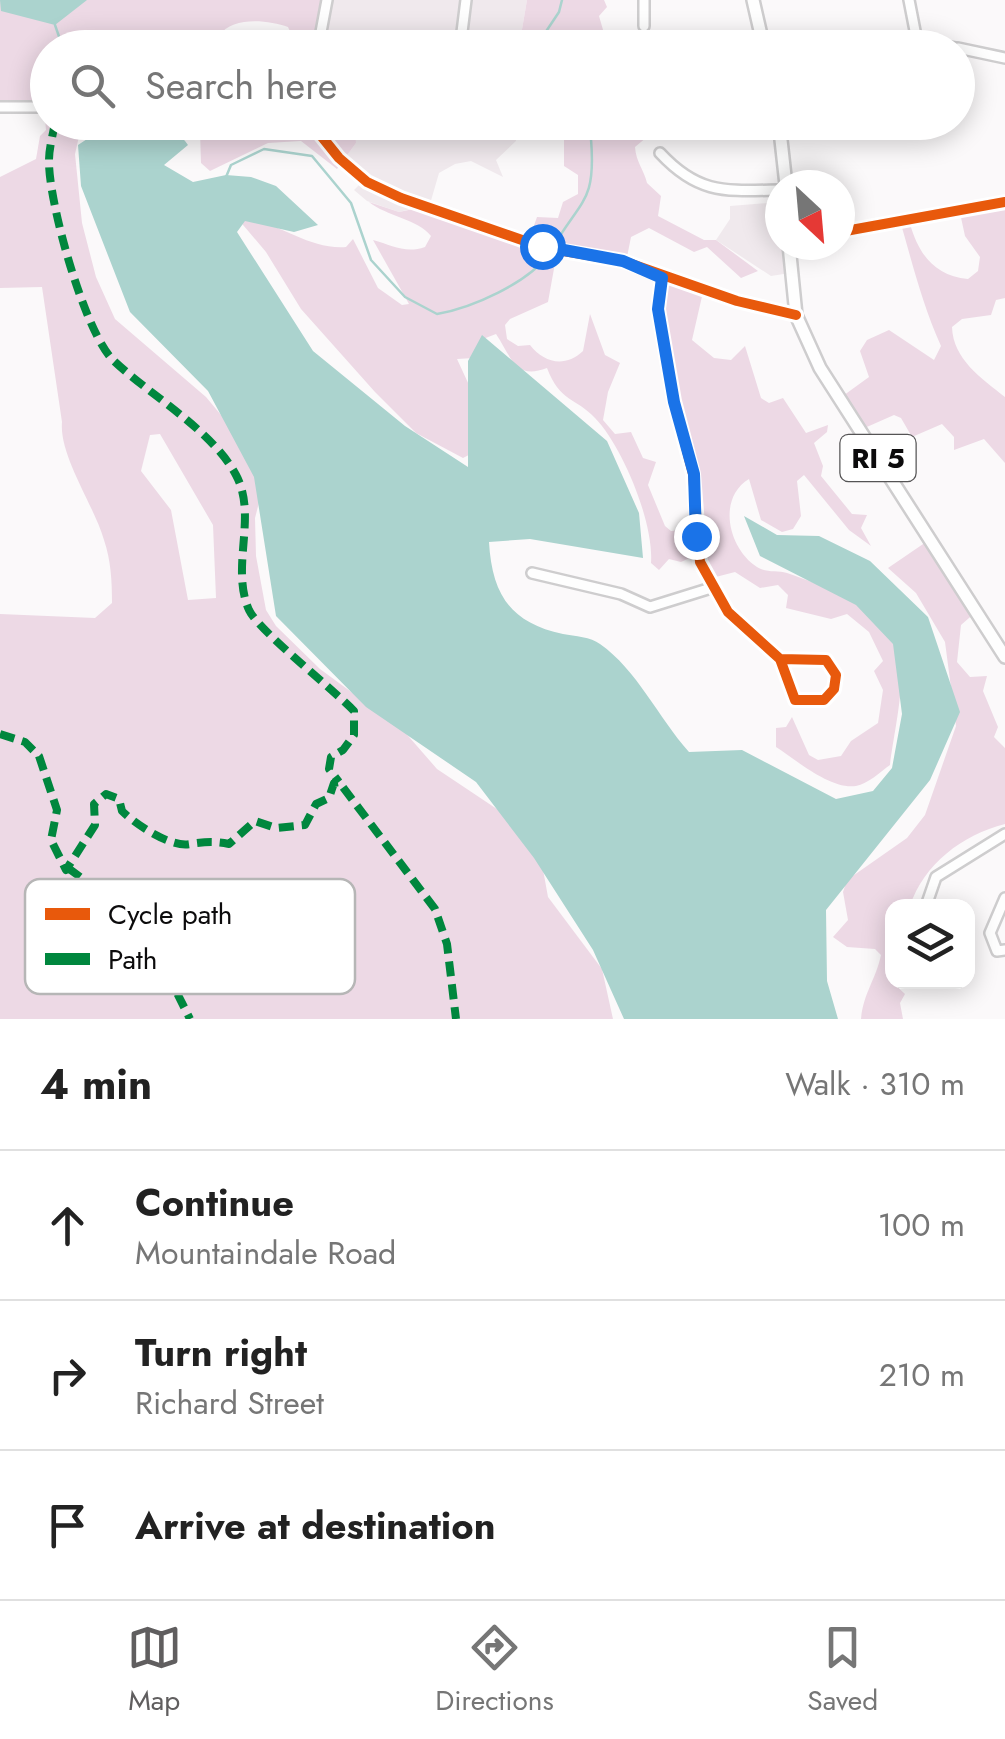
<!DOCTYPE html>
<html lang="en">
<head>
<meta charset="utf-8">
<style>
	:root { --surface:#fff; --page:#f2f2f2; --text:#222; --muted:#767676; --line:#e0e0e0; --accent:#605e5f }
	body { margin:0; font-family:Jost,sans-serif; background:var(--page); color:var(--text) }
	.controls { position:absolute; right:30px; bottom:30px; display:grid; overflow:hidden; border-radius:20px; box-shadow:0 5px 25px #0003 }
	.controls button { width:90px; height:90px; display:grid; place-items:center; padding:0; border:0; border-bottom:2px solid var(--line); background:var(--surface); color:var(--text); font:50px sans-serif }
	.compass { position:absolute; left:765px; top:170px; width:90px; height:90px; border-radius:50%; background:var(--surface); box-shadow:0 5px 25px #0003; rotate:154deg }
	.stop { position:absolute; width:30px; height:30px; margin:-22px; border:8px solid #1a73e8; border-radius:50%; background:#fff }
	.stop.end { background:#1a73e8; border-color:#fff; box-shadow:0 2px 10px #0008 }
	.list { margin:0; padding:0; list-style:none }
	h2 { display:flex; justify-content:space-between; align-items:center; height:130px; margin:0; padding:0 40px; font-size:42px }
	h2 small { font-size:32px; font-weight:400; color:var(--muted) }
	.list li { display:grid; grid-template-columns:65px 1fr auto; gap:30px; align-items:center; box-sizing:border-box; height:150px; padding:0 40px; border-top:2px solid var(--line) }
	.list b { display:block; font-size:38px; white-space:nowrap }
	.list p { margin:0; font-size:32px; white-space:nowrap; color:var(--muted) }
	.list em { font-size:32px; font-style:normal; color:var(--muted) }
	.icon { flex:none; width:55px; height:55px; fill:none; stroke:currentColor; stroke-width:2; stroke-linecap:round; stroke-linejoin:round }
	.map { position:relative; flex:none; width:1005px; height:1019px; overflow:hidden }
	.search { position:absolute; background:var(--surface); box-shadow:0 5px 25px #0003; left:30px; right:30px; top:30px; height:110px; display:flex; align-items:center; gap:25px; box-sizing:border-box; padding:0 35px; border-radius:55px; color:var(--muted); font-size:38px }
	.sheet { height:580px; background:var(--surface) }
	nav { display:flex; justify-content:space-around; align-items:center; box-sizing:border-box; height:140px; border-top:2px solid var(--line); background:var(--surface); font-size:28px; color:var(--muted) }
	nav a { display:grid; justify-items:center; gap:5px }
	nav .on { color:var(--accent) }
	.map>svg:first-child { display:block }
</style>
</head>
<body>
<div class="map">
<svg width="1005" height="1019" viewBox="0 0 1005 1019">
	<rect width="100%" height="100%" fill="#fbf9fa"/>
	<path fill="#f0e9ed" d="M 328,0 L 527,0 L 519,47 L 328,48 L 322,46 Z
		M 355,123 L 517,123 L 516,141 L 496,160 L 503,177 L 471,161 L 455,164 L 439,173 L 430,204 L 399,212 L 367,201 L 354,190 L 363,181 L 342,162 L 356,143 Z
		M 780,202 L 780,245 L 790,245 L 790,273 L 771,276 L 716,240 L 730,219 L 730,206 Z"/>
	<path fill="#edd9e5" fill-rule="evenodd" d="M 0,0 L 328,0 L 322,46 L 328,47 L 297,47 L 288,27 C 268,20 232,16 219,36 L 221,47 L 48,48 L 48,122 L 82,123 L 75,154 L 82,223 L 96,277 L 115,319 L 206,397 L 226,421 L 262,491 L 255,518 L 256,556 L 266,610 L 276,626 L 320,669 L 403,730 L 437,769 L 518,823 L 540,853 L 548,897 L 602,969 L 613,1019 L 0,1019 L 0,614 L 95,618 L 112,603 C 112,581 111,561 104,540 C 94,505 59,456 62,422 L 42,287 L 0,288 L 0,177 L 36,159 L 40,136 L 46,130 L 44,108 L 0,108 ZM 160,434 L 213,525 L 216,598 L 188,600 L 171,510 L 141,471 L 150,435 Z
		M 527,0 L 604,0 L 607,7 L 599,16 L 608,47 L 519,47 Z
		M 192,123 L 355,123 L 356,143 L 337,169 L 301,141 L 268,143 L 210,171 L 201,163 L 200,131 Z
		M 558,123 L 640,123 L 647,137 L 635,147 C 636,162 644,170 647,183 L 661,196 L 658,216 L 704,240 L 716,240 L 758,271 L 741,278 L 707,247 L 694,252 L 649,228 L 631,237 L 626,262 L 557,252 L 548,302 L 510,319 L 505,325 L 507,339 L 518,346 L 530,345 C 544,363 565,368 583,351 L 590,314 L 605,355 L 620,363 L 608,392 L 603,420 L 615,434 L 631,432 L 643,458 L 656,462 L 648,485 L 665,526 L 671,531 L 696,529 C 694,446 651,361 665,280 L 703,292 L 692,340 L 714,358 L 731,360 L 745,346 L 761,398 L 769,403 L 783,398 L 806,433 L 828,425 L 827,432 L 814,443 L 823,466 L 821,476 L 852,514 L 867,515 L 861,528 L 871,546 L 849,530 L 804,475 L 797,481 L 801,516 L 793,529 L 782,532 L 761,520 L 749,479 C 717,498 728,548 757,567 C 766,573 777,570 787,573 C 825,586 875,605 895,643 C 910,671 893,734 890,765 C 880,772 868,784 856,786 C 831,790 796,760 776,747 L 776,728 L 786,727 L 792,717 L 809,755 L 818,760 L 841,756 L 851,741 L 878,723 L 883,690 L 874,671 L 883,661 L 869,632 L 847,614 L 831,619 L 786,608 L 788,595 L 778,585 L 760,588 L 735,572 L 708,579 L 698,554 L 681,562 L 669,559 L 659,570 L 651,563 C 654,523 623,447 595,418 C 575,397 560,402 547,368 C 515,380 512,358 496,334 L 483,339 L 474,358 L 457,359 L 487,424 L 486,446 L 463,458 L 416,433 L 375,392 L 301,309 L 266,252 L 238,219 C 274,217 305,250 346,247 L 353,239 L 378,288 L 402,305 L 409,304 L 373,240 C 392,245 405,254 425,247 L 431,236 C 418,219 386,216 369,202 L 399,212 L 418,208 L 529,240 L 537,217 L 558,218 L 563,202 L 578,194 L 578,175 L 564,166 L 564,129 Z
		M 1005,203 L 1005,298 L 996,300 L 991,315 L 962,319 L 952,327 C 953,359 981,378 1005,397 L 1005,463 L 984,439 L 954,450 L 954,437 L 942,424 L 912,437 L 901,418 L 894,415 L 860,430 L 840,398 L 869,377 L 860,351 L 867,340 L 889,330 L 934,360 L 941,346 C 923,306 913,266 901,224 L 910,224 C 919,255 935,276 968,279 L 978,271 L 980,257 L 965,236 L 960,213 Z
		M 929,540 L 977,611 L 961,625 L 957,662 L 970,677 L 987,676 L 983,691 L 998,727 L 994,737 L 1005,748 L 1005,824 C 962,835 924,864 910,906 L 892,906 L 892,982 L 905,994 L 900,1003 L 903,1019 L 861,1019 C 863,994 876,979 881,955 L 875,949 L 847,947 L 833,937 L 848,920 L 843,892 L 847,880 L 907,838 L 925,815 L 956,726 L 945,642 L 916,593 L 888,568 Z"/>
	<path fill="#abd3ce" d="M 0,0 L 87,0 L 55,25 L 1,11 Z
		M 136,122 C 158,122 175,126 188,145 L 164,165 L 193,182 L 226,175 L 251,177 L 276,186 L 318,225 L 294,232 L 245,221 L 237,232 L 313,351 L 405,426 L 468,467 L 468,361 L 482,335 L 607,441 L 639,513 L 643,558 L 530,539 L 489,542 C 492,595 511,623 563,634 C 575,636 591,637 600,644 C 637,670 658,717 689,752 L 742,750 L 836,799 L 873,791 L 892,768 L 902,714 L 893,644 L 856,605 L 760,556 L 744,516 L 777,535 L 819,536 L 870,561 L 928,617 L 960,712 L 930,780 L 826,910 L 827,981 L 838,1019 L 624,1019 L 593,950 L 534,858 L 476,782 L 366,707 L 276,616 L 254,477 L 208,391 L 130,312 L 81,186 L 78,145 L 99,131 Z"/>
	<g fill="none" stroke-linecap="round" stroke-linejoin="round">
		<path stroke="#abd3ce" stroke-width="2.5" d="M 55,25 L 63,48
			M 535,48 L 559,12 L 562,0
			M 226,177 L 231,165 L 264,149 L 312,156 L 351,203 L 371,260 L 405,297 L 437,314 C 472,308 528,283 549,254
			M 553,247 C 582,198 596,202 591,139 L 574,122"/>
		<defs>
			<path id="minor" d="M 909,0 L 917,41
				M 644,26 L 644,0
				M 318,48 L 327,0
				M 460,48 L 466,0
				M 868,48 L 917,41 L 955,48
				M 958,48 L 1005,58
				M 0,107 L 48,107
				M 310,122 L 339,158 L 367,182 L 401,198 L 545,248 L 623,261 L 737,301 L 796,315
				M 694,122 L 695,123
				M 660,153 C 699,195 726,191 780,190
				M 840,232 L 1005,202
				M 662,277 L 658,309 L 674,401 L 693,474 L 700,562 L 728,612 L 780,659 L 795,700 L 824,700 L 834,689 L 836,675 L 826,660 L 780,659
				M 532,573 L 621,594 L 650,607 L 711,588
				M 1005,898 L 990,933 L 997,951 L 1005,950
				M 926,906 L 936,877 L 1005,834"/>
			<path id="major" d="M 753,0 L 764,48
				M 779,122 L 786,185
				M 789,245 L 796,315 L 820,368 L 1005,657"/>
		</defs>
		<use href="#minor" stroke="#cecdce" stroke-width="14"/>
		<use href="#major" stroke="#cecdce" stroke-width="16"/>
		<use href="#minor" stroke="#fefefe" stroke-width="9"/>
		<use href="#major" stroke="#fefefe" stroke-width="11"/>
		<path stroke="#00873e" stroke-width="8" stroke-dasharray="15 8" stroke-linecap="butt" d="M 55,122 C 53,135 49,148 49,160 C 48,201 85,334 114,361 C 151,396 212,430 236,475 C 258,516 230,567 249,610 C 259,631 333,689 354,711 L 354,735 L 343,750 L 331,757 L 329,769 L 339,782
			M 0,734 L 25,742 L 39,756 L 57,810 L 51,840 L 66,870 L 95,825 L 94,804 L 106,794 L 119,799 L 122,811 C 133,822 169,848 190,844 C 205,842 213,841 229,844 L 255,821 L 276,828 L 305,825 L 316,804 L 329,798 L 334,783 L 339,782 L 435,909 L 447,944 L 456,1019
			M 68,868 L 109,898 L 146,936 L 175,947 L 181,956 L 177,993 L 190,1019"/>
		<defs>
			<path id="cycleway" d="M 310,122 L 339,158 L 367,182 L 401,198 L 545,248 L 623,261 L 737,301 L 796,315
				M 840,232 L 1005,202
				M 662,277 L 658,309 L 674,401 L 693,474 L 700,562 L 728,612 L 780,659 L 795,700 L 824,700 L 834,689 L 836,675 L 826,660 L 780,659"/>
		</defs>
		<use href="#cycleway" stroke="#fff" stroke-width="16"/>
		<use href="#cycleway" stroke="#e8590c" stroke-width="10"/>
	</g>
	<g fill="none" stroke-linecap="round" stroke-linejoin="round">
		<path stroke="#1a73e8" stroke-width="12" d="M 542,246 L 623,261 L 662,278 L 658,309 L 674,402 L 694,474 L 696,536"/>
	</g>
	<g text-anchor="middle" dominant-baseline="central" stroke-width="8" stroke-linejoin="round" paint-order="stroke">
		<rect fill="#fff" stroke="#555455" stroke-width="2.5" x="840.5" y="435" width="75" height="46" rx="8"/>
		<g font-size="28" font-weight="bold" fill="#0c0b0c">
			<text x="878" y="458">RI 5</text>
		</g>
	</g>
	<rect x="25" y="879" width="330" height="115" rx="15" fill="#fff" stroke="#b6b6b6" stroke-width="2.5"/>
	<rect x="45" y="908" width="45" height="12" fill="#e8590c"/>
	<rect x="45" y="953" width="45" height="12" fill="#00873e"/>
	<g font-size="28" fill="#0c0b0c">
		<text x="108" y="924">Cycle path</text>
		<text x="108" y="969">Path</text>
	</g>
</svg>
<div class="controls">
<button><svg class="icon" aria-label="layers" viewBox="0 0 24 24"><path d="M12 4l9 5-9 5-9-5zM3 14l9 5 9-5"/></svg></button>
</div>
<svg class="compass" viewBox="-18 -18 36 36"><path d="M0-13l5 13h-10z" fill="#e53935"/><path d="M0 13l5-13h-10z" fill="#767676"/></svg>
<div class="stop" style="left:542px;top:246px"></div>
<div class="stop end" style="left:696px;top:536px"></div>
<div class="search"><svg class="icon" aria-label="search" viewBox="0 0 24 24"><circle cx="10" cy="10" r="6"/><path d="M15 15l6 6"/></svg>Search here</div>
</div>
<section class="sheet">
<h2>4 min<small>Walk · 310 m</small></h2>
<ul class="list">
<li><svg class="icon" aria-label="ahead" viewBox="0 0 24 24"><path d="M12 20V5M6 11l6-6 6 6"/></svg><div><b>Continue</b><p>Mountaindale Road</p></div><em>100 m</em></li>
<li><svg class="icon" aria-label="right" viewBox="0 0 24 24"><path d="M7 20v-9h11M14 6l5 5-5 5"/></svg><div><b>Turn right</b><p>Richard Street</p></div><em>210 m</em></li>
<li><svg class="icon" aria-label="arrive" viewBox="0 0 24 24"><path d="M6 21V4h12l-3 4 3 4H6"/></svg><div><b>Arrive at destination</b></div></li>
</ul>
</section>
<nav>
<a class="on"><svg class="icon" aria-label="map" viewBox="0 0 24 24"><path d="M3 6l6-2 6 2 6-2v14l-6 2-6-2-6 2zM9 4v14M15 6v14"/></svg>Map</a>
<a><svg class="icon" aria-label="directions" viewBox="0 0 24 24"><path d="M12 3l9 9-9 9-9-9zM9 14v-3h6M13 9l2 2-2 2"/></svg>Directions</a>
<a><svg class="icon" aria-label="saved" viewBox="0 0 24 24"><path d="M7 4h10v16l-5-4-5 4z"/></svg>Saved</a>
</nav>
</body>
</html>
